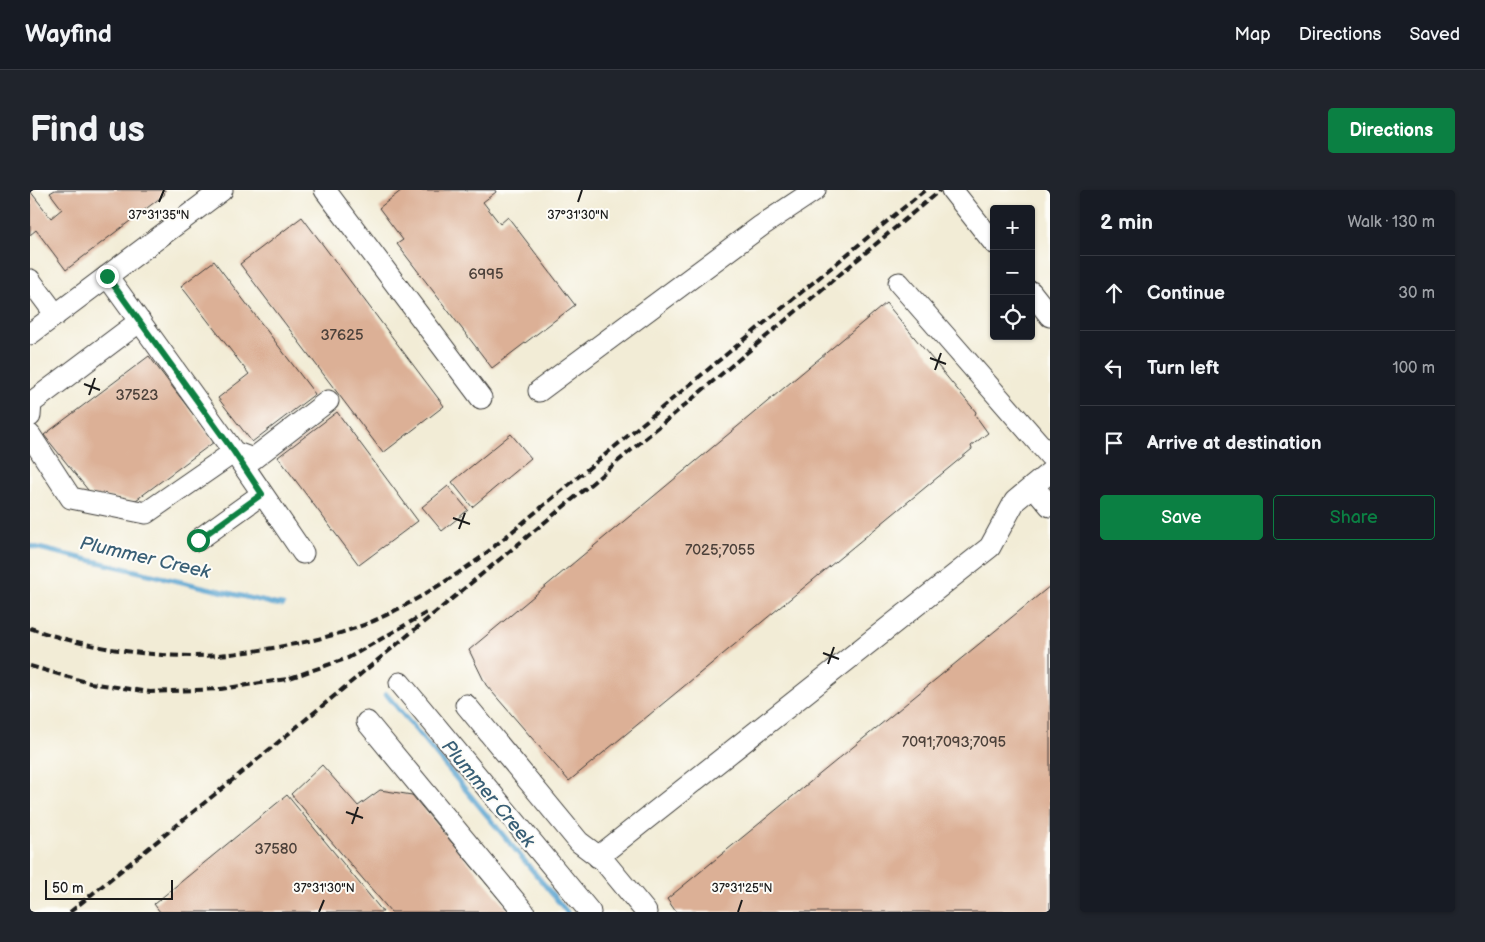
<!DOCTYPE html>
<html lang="en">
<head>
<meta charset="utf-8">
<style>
	:root { --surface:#171b24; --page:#20242c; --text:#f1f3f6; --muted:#9ea1a6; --line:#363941; --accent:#0b8043 }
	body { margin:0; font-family:"Balsamiq Sans",sans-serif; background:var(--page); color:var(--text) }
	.controls { position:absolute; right:15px; top:15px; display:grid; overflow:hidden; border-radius:5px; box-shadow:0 1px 4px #0004 }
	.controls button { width:45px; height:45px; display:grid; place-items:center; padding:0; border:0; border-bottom:1px solid var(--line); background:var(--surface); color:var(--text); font:25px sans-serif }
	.scale { position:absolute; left:15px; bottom:12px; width:128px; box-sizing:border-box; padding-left:5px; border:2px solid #1c1c1c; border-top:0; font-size:14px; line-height:18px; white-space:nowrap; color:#1c1c1c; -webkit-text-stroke:4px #fdfcf7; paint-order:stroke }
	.stop { position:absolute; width:15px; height:15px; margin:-11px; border:4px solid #0b8043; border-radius:50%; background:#fff }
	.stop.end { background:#0b8043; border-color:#fff; box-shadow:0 1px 5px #0008 }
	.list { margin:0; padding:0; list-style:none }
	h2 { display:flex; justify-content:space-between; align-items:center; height:65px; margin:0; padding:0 20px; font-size:21px }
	h2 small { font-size:16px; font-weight:400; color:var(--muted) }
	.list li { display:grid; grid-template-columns:32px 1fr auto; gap:15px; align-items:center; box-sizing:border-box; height:75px; padding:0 20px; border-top:1px solid var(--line) }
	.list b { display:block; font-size:19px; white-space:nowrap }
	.list em { font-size:16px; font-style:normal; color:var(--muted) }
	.actions { display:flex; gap:10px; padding:15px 20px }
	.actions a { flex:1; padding:11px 0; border:1px solid var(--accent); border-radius:5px; text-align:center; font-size:18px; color:var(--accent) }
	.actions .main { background:var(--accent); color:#fff }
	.icon { flex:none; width:28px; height:28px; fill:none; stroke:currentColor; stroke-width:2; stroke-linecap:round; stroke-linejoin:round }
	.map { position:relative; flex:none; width:1020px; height:722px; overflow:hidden; border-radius:5px }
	header { display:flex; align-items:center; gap:30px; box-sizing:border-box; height:70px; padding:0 25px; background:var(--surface); border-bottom:1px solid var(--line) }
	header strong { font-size:24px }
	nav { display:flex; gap:28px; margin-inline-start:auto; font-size:18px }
	.intro { display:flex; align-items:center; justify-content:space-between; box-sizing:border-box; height:120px; padding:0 30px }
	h1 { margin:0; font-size:35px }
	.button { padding:12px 22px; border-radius:5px; background:var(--accent); color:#fff; font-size:18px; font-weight:700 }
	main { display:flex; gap:30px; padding:0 30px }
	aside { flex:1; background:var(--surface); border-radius:5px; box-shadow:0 1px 4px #0004 }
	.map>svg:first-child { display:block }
</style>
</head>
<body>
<header>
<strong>Wayfind</strong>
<nav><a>Map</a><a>Directions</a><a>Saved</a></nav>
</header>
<div class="intro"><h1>Find us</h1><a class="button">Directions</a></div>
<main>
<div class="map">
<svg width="1020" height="722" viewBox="0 0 1020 722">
	<rect width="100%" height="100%" fill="#fdfcf7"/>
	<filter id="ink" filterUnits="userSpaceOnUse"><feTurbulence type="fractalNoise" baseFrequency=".02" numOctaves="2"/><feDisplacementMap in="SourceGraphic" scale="10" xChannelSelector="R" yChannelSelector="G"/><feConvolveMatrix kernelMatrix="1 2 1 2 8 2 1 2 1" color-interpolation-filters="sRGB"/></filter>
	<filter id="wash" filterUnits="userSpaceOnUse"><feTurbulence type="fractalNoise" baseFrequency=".0096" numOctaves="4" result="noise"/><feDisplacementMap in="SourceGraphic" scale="20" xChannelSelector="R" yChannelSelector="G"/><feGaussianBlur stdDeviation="1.12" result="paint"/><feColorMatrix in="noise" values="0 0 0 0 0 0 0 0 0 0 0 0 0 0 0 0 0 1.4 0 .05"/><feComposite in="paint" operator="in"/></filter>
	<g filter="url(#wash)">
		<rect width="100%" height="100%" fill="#f2ecd6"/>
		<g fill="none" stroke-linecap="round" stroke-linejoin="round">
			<path stroke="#56a2cf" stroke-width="5" d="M 0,356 L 245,414 L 253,415
				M 356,504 L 537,722"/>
		</g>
		<g id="blocks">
			<path fill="#dcb096" d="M 25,0 L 135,0 L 134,5 L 36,80 L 6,40 L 0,45 L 0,1 L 21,28 L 32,19 L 20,3 Z
				M 372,0 L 435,0 L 436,1 L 438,0 L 465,0 L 466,2 L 453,12 L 470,34 L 478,27 L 545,115 L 462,178 L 367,54 L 373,50 L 349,18 Z
				M 272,27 L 414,216 L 353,263 L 210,74 Z
				M 184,71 L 285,204 L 222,252 L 188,208 L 219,184 L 151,96 Z
				M 856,113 L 946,222 L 945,225 L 958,243 L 941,256 L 942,259 L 539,591 L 456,495 L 439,460 Z
				M 119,166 L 184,252 L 106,310 L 62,305 L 14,245 Z
				M 307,222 L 388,331 L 329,375 L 248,267 Z
				M 481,244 L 501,268 L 442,317 L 422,292 Z
				M 418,296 L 438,320 L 412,341 L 392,317 Z
				M 1020,396 L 1020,722 L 646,722 L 637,709 Z
				M 292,575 L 328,616 L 350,600 L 382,605 L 480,722 L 361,722 L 261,604 Z
				M 257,605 L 353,722 L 130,722 L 124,714 Z"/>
		</g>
	</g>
	<g filter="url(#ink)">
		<use href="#blocks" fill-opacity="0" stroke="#3c3b38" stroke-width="1"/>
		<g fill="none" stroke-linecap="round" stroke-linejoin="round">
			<defs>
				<path id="minor" d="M 295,0 L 451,208
					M 922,0 L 964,53
					M 0,90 L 26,125
					M 869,93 L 1020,266
					M 1001,102 L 1020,126
					M 0,144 L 192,0
					M 509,201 L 731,36 L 785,0
					M 0,226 L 1,213 L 110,131
					M 0,245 L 41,308 L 116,323 L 204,262 L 77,86
					M 204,262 L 273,363
					M 204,262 L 223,269 L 298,211
					M 1003,296 L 1020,316
					M 168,350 L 232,304
					M 370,493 L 560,722
					M 436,515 L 549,652 L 573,670 L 616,722
					M 337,532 L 494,722
					M 568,667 L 960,357 L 985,311 L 1020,282"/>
			</defs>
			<use href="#minor" stroke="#3c3b38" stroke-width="23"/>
			<use href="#minor" stroke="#fff" stroke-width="21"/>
			<path stroke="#1c1c1c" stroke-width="4" stroke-dasharray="8 4" stroke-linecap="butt" d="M 0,438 C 49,456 111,466 164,466 C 198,466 232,460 265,454 C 295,448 325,440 352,427 C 386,411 418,390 449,369 L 895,0
				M 0,476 L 60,493 L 120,502 L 191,499 L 257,489 L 318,468 L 396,423
				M 40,722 L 200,592 L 561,294 L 910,0"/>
		</g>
	</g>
	<g fill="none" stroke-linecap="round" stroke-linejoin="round" filter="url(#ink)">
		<path stroke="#0b8043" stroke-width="6" d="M 77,86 L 204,262 L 232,304 L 168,350"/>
	</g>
	<path fill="none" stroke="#1c1c1c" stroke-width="2" d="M 129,12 L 134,0M 548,12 L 552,0M 900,168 L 916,174M 905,180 L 911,163M 54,194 L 70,200M 59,205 L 65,188M 423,328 L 440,334M 429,339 L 435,323M 793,463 L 809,469M 798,474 L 804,457M 316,622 L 333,628M 322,634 L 328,617M 289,722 L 294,710M 708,722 L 712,710"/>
	<g text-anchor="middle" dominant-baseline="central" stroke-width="4" stroke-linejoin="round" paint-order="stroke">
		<g font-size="15" fill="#4c413a">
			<text x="456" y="84">6995</text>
			<text x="312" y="145">37625</text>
			<text x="107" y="205">37523</text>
			<text x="690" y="360">7025;7055</text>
			<text x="924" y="552">7091;7093;7095</text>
			<text x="246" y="659">37580</text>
		</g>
		<g font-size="19" font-style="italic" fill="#395f76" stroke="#fdfcf7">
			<text transform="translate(115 368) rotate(13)">Plummer Creek</text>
			<text transform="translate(458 604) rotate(50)">Plummer Creek</text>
		</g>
	</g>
	<g font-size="12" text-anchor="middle" fill="#1c1c1c" stroke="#fdfcf7" stroke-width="4" stroke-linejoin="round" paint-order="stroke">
		<text x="129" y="29">37°31'35"N</text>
		<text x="548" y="29">37°31'30"N</text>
		<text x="294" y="702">37°31'30"N</text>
		<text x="712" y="702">37°31'25"N</text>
	</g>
</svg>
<div class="controls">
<button>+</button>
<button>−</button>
<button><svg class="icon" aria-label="locate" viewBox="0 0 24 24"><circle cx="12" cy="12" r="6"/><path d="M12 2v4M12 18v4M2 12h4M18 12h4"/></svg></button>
</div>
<div class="scale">50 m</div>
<div class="stop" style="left:168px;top:350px"></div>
<div class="stop end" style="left:77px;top:86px"></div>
</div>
<aside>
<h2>2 min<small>Walk · 130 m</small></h2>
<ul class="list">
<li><svg class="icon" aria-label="ahead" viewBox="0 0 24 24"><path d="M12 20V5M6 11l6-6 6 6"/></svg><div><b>Continue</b></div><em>30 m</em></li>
<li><svg class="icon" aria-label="left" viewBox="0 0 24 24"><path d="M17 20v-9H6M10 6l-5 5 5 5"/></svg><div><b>Turn left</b></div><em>100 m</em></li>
<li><svg class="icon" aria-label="arrive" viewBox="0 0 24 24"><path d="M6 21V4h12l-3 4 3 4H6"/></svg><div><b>Arrive at destination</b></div></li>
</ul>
<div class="actions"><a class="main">Save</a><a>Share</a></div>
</aside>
</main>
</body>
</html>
